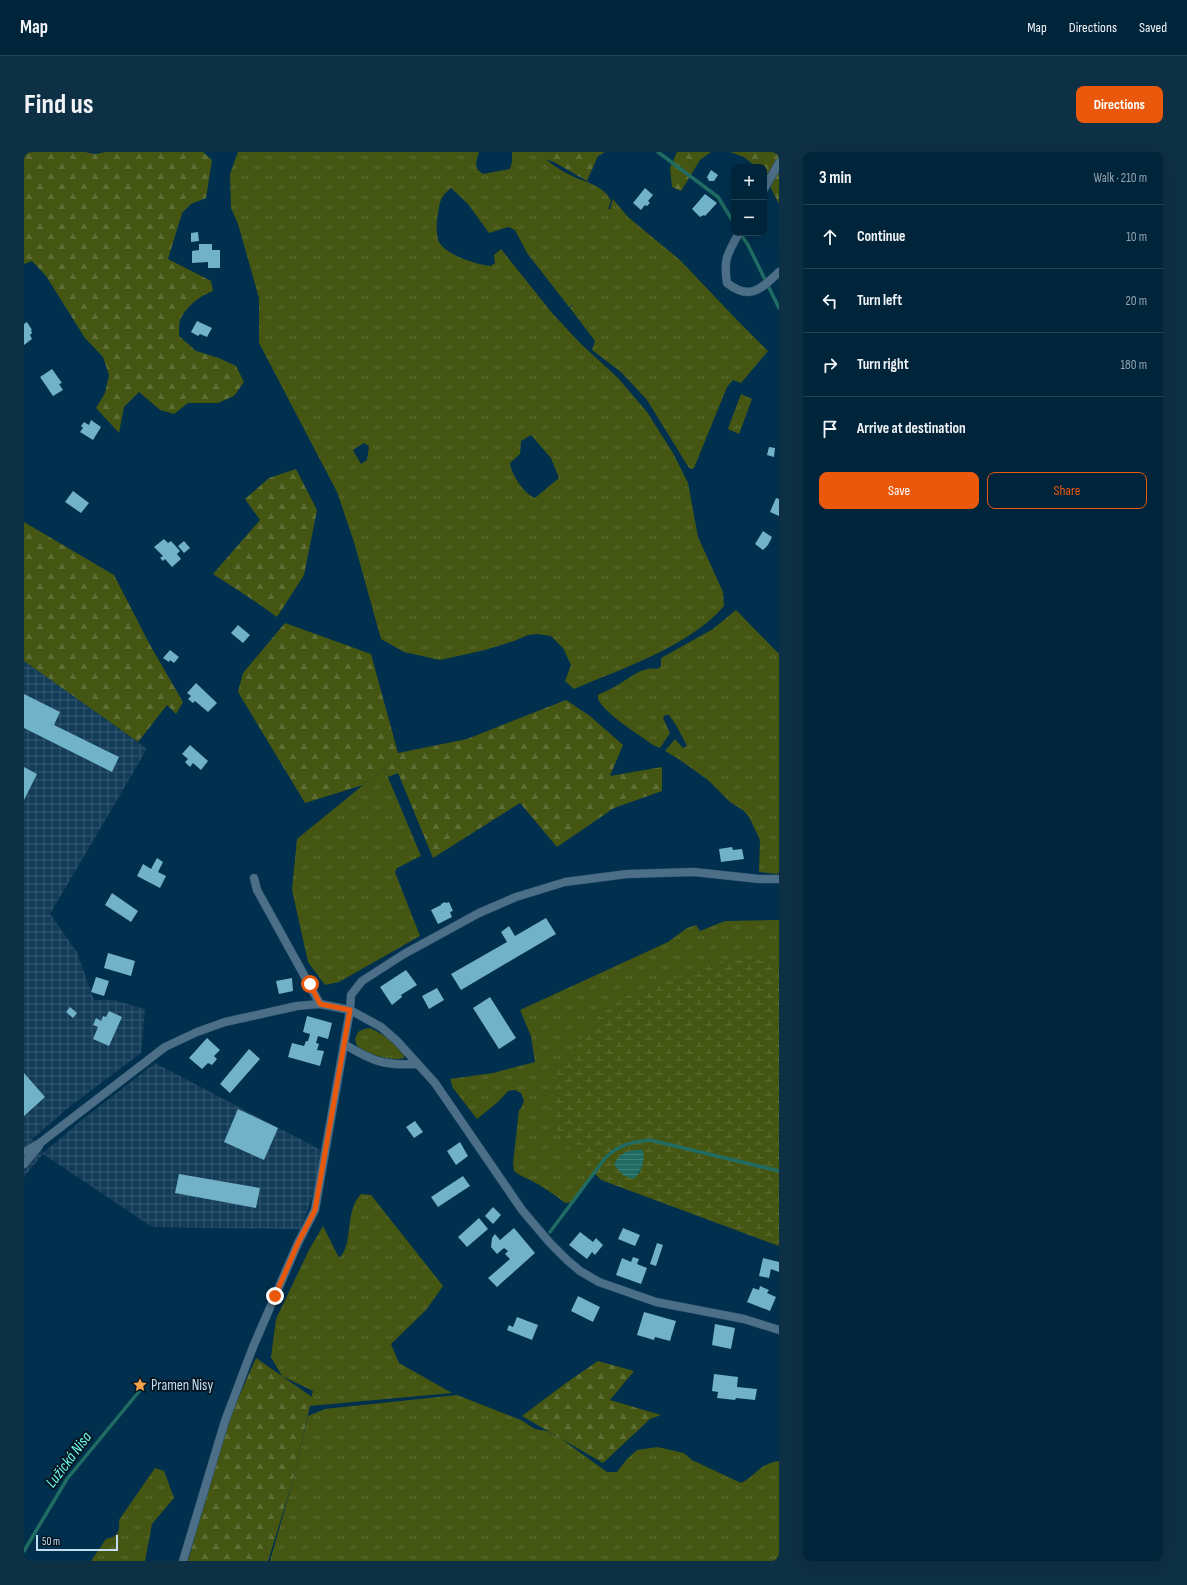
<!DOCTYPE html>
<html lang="en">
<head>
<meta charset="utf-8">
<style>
	:root { --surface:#00243a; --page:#0e3045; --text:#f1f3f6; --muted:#95a4af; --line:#224154; --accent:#ea580c }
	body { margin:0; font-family:"Sofia Sans Condensed",sans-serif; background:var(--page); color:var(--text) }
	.controls { position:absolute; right:12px; top:12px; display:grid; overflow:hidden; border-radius:8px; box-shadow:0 4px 16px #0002 }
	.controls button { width:36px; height:36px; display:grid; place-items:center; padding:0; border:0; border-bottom:1px solid var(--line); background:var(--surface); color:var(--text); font:20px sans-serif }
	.scale { position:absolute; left:12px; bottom:10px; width:82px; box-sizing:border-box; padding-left:4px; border:2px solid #c5ddf1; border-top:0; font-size:11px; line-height:14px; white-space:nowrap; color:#c5ddf1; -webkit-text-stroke:3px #051724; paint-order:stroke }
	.stop { position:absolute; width:12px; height:12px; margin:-9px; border:3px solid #ea580c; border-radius:50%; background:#fff }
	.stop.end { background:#ea580c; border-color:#fff; box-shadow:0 1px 4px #0008 }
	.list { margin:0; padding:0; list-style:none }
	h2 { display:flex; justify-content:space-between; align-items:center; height:52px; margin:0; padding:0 16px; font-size:17px }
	h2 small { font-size:13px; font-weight:400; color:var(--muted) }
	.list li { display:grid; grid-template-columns:26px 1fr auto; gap:12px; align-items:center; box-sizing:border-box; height:64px; padding:0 16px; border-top:1px solid var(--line) }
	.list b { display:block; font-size:15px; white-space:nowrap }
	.list em { font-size:13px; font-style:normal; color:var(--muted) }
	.actions { display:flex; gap:8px; padding:12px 16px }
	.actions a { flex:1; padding:9px 0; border:1px solid var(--accent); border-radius:8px; text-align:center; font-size:14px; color:var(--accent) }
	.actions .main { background:var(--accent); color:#fff }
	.icon { flex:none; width:22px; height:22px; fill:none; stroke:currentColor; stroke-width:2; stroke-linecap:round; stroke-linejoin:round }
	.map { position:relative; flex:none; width:755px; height:1409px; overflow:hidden; border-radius:8px }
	header { display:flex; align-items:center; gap:24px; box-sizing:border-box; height:56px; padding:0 20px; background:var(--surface); border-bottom:1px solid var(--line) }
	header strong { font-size:19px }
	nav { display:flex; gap:22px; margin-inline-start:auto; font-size:14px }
	.intro { display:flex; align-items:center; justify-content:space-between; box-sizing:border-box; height:96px; padding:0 24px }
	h1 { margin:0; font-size:28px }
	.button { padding:10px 18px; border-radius:8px; background:var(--accent); color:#fff; font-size:14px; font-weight:700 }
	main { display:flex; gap:24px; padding:0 24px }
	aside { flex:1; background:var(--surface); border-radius:8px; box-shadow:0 4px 16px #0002 }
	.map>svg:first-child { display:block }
</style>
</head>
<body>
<header>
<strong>Map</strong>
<nav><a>Map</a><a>Directions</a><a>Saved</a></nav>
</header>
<div class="intro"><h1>Find us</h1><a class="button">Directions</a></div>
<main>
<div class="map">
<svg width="755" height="1409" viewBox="0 0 755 1409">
	<defs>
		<pattern id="industrial-grid" width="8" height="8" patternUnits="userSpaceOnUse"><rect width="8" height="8" fill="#133c58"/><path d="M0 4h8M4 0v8" fill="none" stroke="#345870"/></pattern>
		<pattern id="grass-tufts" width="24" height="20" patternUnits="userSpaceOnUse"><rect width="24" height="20" fill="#455613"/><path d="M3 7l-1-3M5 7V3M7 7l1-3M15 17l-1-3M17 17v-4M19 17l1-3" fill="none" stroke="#5e6e36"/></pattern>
		<pattern id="forest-firs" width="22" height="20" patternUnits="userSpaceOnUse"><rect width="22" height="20" fill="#455613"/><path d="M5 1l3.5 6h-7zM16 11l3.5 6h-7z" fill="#5e6e36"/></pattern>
		<pattern id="wetland-marsh" width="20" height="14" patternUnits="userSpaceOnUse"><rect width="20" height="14" fill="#455613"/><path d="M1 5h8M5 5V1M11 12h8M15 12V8" fill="none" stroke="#5e6e36"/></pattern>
		<pattern id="water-rules" width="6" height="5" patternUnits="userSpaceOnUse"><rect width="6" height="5" fill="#206c62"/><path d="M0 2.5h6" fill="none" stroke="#3f8179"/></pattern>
	</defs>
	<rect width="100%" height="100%" fill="#00304e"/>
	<path fill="url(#industrial-grid)" d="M 0,509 L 123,597 L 26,762 L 53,800 L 70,848 L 89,848 L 121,857 L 117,901 L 49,952 L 8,987 L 19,1001 L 58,968 L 131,911 L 297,998 L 290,1039 L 277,1077 L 128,1075 L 19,1002 L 0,1025 Z"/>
	<path fill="url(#grass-tufts)" fill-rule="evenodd" d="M 214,0 L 455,0 C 452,10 449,16 459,22 L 486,17 L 488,10 L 488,0 L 513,0 C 523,9 534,17 546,23 C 560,30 580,33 587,49 L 584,57 L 586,57 L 589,47 L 604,65 L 656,108 L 712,167 L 744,199 L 717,231 L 709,228 L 703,235 L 670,316 L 668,317 L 665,316 L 623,248 L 597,220 L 568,198 L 571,189 L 546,156 L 550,152 L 545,155 L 503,101 L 491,78 L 484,75 L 465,81 L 444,52 L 427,36 C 416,45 416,49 414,62 C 412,70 412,83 415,90 C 422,103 453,113 467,114 L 471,111 L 470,103 L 477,97 L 528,161 L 557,192 L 594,226 L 623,260 L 649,301 L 664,331 L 674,385 L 699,440 L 700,454 C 666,494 597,517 550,537 L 541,529 L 547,513 L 539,496 L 527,484 L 513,482 L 504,483 L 490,489 L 461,498 L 416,508 L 380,500 L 357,487 L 330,390 L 313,340 L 235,191 L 235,146 L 214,72 L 207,56 L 206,22 ZM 507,283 L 527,306 L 535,326 L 511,346 C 500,342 487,322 486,311 L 496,302 L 497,289 ZM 340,291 L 345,294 L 343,308 L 337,312 L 329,298 Z
		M 717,242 L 728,247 L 715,282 L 704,277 Z
		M 712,458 L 755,502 L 755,721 L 752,722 L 735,720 L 736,688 L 725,665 L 720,659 L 706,650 L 684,628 L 653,606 L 641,599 L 651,587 L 659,596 L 663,594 L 652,573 L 645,563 L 641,563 L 639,566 L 646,581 L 636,596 L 629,593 C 613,581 582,563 574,547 L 574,543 C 580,540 587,537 592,534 C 605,527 618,514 633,517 L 637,514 L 637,506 L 689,477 Z
		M 360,616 L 397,704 L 373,716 L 371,720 L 396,784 L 315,830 L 301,833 L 284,810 L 268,738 L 273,687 Z
		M 755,768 L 755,1001 L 571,1019 L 548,1050 L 541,1051 C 530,1042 518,1034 506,1028 C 500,1025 495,1023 490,1019 L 489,1011 L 495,958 L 497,956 L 500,949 L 497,941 L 491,938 L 484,939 L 475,949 L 453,967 L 429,936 L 426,927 L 469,921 L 511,910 L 507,884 L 496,858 L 644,790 L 663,776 L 672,773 L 676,779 L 701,769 Z
		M 346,876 C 359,882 370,890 380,901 L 380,906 C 368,910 343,902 333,894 L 331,887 L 334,880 L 340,877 Z
		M 337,1042 L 347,1043 L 419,1134 L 402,1158 L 367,1192 L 375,1211 L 428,1241 L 285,1254 L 289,1239 L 258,1224 L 247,1205 L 252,1167 L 285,1098 L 299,1074 L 315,1106 C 330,1094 320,1059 337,1042 Z
		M 433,1243 L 497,1268 L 511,1277 L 523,1279 L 536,1286 L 583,1320 L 593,1320 L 603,1307 L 613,1298 L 633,1295 L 660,1301 L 668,1308 L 717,1331 C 734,1322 735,1312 755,1309 L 755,1409 L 246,1409 L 270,1325 L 284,1264 L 301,1257 Z
		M 131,1316 L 140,1319 L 150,1346 L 128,1372 L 121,1409 L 67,1409 L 82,1387 C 94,1384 96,1380 95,1368 Z"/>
	<path fill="url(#forest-firs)" d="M 0,0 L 61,0 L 71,2 L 81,0 L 179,0 L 188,8 L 182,46 L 167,52 L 158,61 L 144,107 L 187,129 L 189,139 C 175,144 162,155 156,168 C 155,173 155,180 155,184 L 172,199 L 195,206 L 212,214 L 220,230 L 210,244 L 194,251 L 164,251 L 150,262 L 136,258 L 115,240 L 100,255 L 95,281 L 72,256 L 81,241 L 85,223 L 79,205 L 61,186 L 22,124 L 8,109 L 0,112 Z
		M 513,0 L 581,0 L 574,4 L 563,29 L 530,10 L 518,6 Z
		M 653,0 L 687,0 L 676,8 L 657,39 L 648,35 L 646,16 Z
		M 706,0 L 755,0 L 755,52 L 740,23 L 740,15 L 732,15 L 720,5 Z
		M 272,317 L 293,358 L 280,423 L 253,465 L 232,450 L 189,422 L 236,368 L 221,347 L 245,326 Z
		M 0,370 L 90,423 L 126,493 L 159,550 L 152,562 L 143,553 L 114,590 L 0,509 Z
		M 261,471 L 347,502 L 374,601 L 443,587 L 542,548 L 566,564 L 599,593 L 586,624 L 638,615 L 638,639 L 590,656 L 533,695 L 496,651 L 409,706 L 374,621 L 364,625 L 360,616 L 339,633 L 281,651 L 214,540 L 219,521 Z
		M 232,1206 L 288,1245 L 270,1325 L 244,1409 L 164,1409 L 201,1276 Z
		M 574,1209 L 610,1219 L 586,1248 L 637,1263 L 626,1267 L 579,1311 L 498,1264 L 542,1231 Z"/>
	<path fill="url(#wetland-marsh)" fill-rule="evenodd" d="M 739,807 L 755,812 L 755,1094 L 577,1028 L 539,989 L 524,962 L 531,924 L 574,865 L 599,846 L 701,808 ZM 611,998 L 619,998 L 621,1005 L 615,1022 L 601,1000 Z"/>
	<path fill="url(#water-rules)" d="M 611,998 L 619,998 C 621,1008 618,1021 609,1027 L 599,1023 L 590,1013 C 595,1002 599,1000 611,998 Z"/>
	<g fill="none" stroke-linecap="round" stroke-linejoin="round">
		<path stroke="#206c62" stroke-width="3.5" d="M 634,0 L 694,45 L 710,71
			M 716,81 L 724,93 L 755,156
			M 526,1080 L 582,1005 C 596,992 608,990 626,988 L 755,1019
			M 0,1399 L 43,1327 L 117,1237"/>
	</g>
	<path fill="#71b2c9" d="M 687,18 L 694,23 L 690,29 L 685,29 L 683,25 Z
		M 621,36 L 629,43 L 624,49 L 626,51 L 623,54 L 621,53 L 617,58 L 609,51 Z
		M 681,42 L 693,51 L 681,64 L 680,63 L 676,65 L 668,57 Z
		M 174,80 L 175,89 L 167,90 L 167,81 Z
		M 175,92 L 188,92 L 188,98 L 196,98 L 196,116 L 184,116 L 184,110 L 168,111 L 168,99 L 175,98 Z
		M 173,169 L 188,176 L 183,185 L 176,182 L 174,184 L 167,180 Z
		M 3,170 L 8,178 L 7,178 L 8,181 L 6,183 L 8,187 L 0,193 L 0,172 Z
		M 28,217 L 38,231 L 35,232 L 39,238 L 29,244 L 16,225 Z
		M 67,268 L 77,275 L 69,288 L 56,280 L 59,276 L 57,274 L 60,270 L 65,273 Z
		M 745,295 L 751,296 L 750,305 L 743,303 Z
		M 49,339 L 65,351 L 57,361 L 41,350 Z
		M 752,346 L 755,347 L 755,364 L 746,360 Z
		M 739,379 L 748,385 L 744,393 L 739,398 L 731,392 Z
		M 140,387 L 144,391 L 147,389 L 156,399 L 153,402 L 157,407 L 148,415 L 141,407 L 139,409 L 136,406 L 139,404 L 130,395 Z
		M 160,389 L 166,396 L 160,401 L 154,394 Z
		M 214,473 L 226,483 L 219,491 L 207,481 Z
		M 146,498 L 155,505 L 150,511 L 146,508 L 145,510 L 139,506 Z
		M 172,531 L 193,551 L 184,560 L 171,549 L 169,551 L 164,547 L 167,544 L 163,541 Z
		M 0,542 L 36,560 L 30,573 L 95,605 L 88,620 L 0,576 Z
		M 166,593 L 184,609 L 177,618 L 169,611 L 166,615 L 161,610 L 164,607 L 158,602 Z
		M 0,615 L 13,622 L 0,648 Z
		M 708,695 L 709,698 L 718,697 L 720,707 L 697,710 L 695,697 Z
		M 133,706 L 139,710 L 134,720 L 142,724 L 136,736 L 113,724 L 119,712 L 127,717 Z
		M 88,741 L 114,759 L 107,770 L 81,753 Z
		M 421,750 L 422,751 L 425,750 L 429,759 L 426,760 L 428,765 L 414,772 L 407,758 L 417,753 L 417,752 Z
		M 522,766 L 532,782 L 437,838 L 427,822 L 483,790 L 477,780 L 485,774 L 491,784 Z
		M 84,801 L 111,809 L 107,824 L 80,816 Z
		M 382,818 L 393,833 L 377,843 L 378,845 L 368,853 L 356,835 Z
		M 72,825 L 85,829 L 80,844 L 67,840 Z
		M 268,826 L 269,839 L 255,842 L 252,829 Z
		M 413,836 L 420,848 L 405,857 L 398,844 Z
		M 466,845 L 492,886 L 475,897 L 449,856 Z
		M 46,855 L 53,861 L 49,866 L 42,860 Z
		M 85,859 L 98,865 L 85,894 L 69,887 L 74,875 L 69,873 L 72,866 L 77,869 L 79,864 L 82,865 Z
		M 283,864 L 308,871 L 304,887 L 294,884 L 292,891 L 295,892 L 293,898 L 300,899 L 296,914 L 264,905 L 268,891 L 280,894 L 282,889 L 284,889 L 286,882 L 279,880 Z
		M 183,886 L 196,898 L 190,904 L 193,907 L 188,913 L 184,911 L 178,917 L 165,906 Z
		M 225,897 L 236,907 L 206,941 L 196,932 Z
		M 0,921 L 21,945 L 0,964 Z
		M 214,957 L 254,976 L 240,1008 L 200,990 Z
		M 391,969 L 399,980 L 390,986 L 382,975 Z
		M 436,990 L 444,1004 L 432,1013 L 423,999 Z
		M 155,1022 L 236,1036 L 232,1056 L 151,1041 Z
		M 439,1024 L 446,1034 L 414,1055 L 407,1045 Z
		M 469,1055 L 477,1063 L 469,1072 L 461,1064 Z
		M 455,1066 L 464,1077 L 443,1095 L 434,1085 Z
		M 490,1076 L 511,1101 L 473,1135 L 464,1126 L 486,1107 L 481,1102 L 484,1099 L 480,1096 L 473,1102 L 467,1095 L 468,1086 L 471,1082 L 476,1088 Z
		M 599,1076 L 616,1083 L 611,1094 L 594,1087 Z
		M 556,1080 L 569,1090 L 572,1086 L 579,1093 L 571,1103 L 568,1100 L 563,1107 L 545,1093 Z
		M 633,1091 L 639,1093 L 632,1114 L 626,1112 Z
		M 609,1105 L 615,1107 L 613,1112 L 623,1116 L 617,1132 L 592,1123 L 598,1106 L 607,1110 Z
		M 739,1106 L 755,1110 L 755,1120 L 747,1117 L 745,1126 L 735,1124 Z
		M 736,1134 L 745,1138 L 743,1141 L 752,1145 L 746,1159 L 723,1150 L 729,1136 L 735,1138 Z
		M 554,1144 L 576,1155 L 569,1170 L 547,1159 Z
		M 620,1160 L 652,1169 L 646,1189 L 631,1185 L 630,1188 L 613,1183 Z
		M 493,1165 L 514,1173 L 508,1188 L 483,1178 L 485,1173 L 489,1175 Z
		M 691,1172 L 711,1176 L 707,1197 L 688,1193 Z
		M 690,1222 L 714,1225 L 713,1235 L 733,1237 L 731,1248 L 712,1246 L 711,1248 L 693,1246 L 694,1240 L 688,1239 Z"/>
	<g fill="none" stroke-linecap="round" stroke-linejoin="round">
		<defs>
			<path id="minor" d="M 230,726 L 233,738 L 296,852
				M 326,858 L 327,843 L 338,829 L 380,802 L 455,761 L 492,745 L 541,730 L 603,722 L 670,720 L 735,727 L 755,727
				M 320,892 C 348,909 360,914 393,912"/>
			<path id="tertiary" d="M 740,37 L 755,11
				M 715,81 C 704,101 699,107 703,131 C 726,149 737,137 755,120
				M 0,1000 L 16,991 L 141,895 L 173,880 L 201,870 L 273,854 L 296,852 L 326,858 L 357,875 L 373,889 L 411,931 L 498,1058 L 526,1091 L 543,1108 L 556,1119 L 575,1130 L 632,1150 L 720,1167 L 755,1178
				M 0,1012 L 15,994
				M 159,1409 L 201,1269 L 229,1195 L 274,1091 L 291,1058 L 326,858"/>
		</defs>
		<use href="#minor" stroke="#204c68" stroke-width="9"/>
		<use href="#tertiary" stroke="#204c68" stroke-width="9"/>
		<use href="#minor" stroke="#4d6e87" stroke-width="8"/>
		<use href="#tertiary" stroke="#4d6e87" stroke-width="8"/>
	</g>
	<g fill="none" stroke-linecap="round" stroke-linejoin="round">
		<path stroke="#ea580c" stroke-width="5" d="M 251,1144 L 274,1091 L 291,1058 L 326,858 L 296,852 L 286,832"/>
	</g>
	<defs>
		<symbol id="sight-bare" viewBox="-9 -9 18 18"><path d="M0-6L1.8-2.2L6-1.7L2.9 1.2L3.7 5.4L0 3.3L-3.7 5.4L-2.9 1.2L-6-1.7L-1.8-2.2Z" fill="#f7a149" stroke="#051724" stroke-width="2.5" paint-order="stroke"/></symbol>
	</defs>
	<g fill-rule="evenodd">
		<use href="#sight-bare" x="106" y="1223" width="20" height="20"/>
	</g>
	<g text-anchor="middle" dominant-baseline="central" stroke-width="4" stroke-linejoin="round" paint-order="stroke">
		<g font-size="15" fill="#c5ddf1" stroke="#051724" text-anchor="start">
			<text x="127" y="1233">Pramen Nisy</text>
		</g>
		<g font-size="16" font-style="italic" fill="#71fae7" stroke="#051724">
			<text transform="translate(45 1308) rotate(-53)">Lužická Nisa</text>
		</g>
	</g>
</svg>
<div class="controls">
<button>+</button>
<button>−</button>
</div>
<div class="scale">50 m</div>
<div class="stop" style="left:286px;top:832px"></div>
<div class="stop end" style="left:251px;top:1144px"></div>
</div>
<aside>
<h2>3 min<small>Walk · 210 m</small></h2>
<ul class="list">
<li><svg class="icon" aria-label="ahead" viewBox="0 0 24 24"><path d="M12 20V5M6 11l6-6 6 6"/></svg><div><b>Continue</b></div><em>10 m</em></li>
<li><svg class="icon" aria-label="left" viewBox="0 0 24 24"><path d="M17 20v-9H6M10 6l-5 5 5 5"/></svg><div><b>Turn left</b></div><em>20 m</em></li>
<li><svg class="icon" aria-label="right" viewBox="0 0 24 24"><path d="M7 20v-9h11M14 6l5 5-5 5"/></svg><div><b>Turn right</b></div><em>180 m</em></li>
<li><svg class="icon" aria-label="arrive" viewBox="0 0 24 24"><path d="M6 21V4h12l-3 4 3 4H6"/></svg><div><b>Arrive at destination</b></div></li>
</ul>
<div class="actions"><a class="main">Save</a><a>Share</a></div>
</aside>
</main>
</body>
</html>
